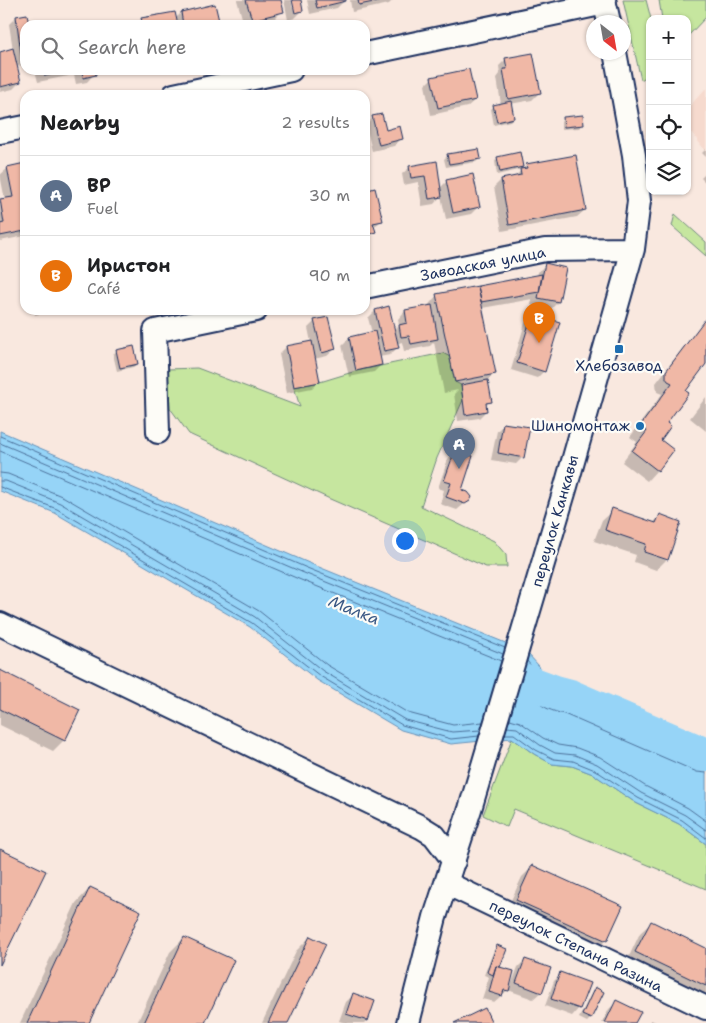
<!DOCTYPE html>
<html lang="en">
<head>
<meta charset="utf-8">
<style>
	:root { --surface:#fff; --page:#f6f6f6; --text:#202124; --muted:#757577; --line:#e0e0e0; --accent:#1f6fb2 }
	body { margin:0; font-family:"Shantell Sans",sans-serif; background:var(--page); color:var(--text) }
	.controls { position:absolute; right:15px; top:15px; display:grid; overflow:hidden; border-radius:10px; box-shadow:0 1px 4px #0004 }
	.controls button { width:45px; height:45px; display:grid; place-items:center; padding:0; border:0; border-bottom:1px solid var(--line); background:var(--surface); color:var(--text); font:25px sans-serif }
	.compass { position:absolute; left:586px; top:15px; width:45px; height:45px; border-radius:50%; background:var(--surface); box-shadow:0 1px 4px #0004; rotate:149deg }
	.you { position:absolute; left:404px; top:540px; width:18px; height:18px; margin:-12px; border:4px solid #fff; border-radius:50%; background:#1a73e8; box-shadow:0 0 0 8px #1a73e833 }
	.badge { display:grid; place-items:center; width:32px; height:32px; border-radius:50%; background:var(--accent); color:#fff; font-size:16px; font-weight:700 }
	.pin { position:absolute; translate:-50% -41px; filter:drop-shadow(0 1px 2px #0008) }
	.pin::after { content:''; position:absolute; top:26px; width:18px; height:15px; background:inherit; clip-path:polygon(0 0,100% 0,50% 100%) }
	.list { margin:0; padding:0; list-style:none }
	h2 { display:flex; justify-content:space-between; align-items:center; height:65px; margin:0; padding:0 20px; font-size:21px }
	h2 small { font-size:16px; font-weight:400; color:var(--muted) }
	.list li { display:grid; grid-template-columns:32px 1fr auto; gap:15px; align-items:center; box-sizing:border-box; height:80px; padding:0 20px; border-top:1px solid var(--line) }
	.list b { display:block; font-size:19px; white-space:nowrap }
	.list p { margin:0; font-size:16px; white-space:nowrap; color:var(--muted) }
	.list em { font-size:16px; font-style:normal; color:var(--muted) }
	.icon { flex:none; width:28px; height:28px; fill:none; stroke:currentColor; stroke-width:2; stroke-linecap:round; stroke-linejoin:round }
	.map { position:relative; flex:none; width:706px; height:1023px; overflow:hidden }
	.search { position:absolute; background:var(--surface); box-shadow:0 1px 4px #0004; left:20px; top:20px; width:350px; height:55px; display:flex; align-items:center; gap:12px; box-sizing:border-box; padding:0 18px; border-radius:15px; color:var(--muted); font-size:19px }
	.panel { position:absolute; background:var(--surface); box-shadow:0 1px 4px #0004; left:20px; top:90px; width:350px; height:225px; border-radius:15px }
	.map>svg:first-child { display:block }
</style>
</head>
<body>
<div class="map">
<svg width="706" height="1023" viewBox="0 0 706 1023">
	<rect width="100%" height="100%" fill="#f9e8df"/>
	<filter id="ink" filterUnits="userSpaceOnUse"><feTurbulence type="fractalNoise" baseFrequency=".02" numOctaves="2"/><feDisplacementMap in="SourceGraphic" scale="10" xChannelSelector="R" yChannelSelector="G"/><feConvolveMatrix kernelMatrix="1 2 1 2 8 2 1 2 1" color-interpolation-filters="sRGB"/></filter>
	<g filter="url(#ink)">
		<path fill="#f6dace" d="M 706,88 L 706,152 L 687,126 L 687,109 Z"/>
		<path fill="#c6e69f" stroke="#708a7e" d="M 623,0 L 646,0 L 651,19 L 650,19 L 650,74 L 641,80 Z
			M 659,0 L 706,0 L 706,17 L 687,37 L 687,19 L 662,19 Z
			M 675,214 L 706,242 L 706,256 L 672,226 Z
			M 443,353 L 450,357 L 455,382 L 461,385 L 463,400 L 437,458 L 421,506 L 494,541 L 506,555 L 507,567 L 486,567 L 330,499 L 189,434 L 170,408 L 168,369 L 197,368 L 300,407 L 294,387 L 320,382 L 356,371 Z
			M 512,738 L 534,754 L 552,764 L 572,766 L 593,774 L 636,803 L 679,824 L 706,844 L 706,889 L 514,809 L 507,827 L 483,815 Z"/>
		<path fill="#96d4f7" stroke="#6592ba" d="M 0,431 L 309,563 L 513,646 L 528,654 L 539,666 L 544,680 L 555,692 L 570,696 L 706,755 L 706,844 L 679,824 L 636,803 L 593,774 L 572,766 L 552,764 L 534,754 L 512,738 L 451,744 L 401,730 L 317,680 L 250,627 L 55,513 L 0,491 Z"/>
		<path fill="#0003" d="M 237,0 L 279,0 L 282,11 L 275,18 L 244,25 Z
			M 284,0 L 291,0 L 293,9 L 295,7 L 293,0 L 302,0 L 300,2 L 302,11 L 295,18 L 288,20 Z
			M 307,0 L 344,0 L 344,1 L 337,8 L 310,14 Z
			M 350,0 L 393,0 L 389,4 L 352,12 Z
			M 181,13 L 218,25 L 137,25 L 142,19 L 175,19 Z
			M 16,17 L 27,25 L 25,25 L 25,65 L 16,66 L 20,82 L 13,89 L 0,92 L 0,53 L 13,50 L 9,24 Z
			M 506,59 L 539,93 L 532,100 L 510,104 L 513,118 L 510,121 L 494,125 L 491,109 L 494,106 L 501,104 L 497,78 L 500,74 L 499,66 Z
			M 35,70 L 73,70 L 68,76 L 38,82 Z
			M 73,70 L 93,70 L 94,74 L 87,82 L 76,84 Z
			M 432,78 L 475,100 L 467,107 L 431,115 L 425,85 Z
			M 365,106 L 367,119 L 365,121 Z
			M 373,118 L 385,131 L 401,139 L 394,146 L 372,151 L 366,125 Z
			M 564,118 L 582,125 L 579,128 L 561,129 L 561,122 Z
			M 706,149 L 706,157 L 702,153 Z
			M 519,153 L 523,169 L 527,165 L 585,210 L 577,217 L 502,231 L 494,187 L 501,180 L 514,178 L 522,169 L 497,175 L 495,161 L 498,158 Z
			M 447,156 L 479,159 L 476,162 L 446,167 L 444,159 Z
			M 435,162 L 440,188 L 447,181 L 479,206 L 471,214 L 446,219 L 441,196 L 434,204 L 422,206 L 418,182 L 404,185 L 402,174 L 410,167 Z
			M 25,164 L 25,236 L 0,241 L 0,201 L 5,200 L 0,175 L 8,168 Z
			M 706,173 L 706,183 L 701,178 Z
			M 365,185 L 382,220 L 373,228 L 374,232 L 365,240 Z
			M 545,265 L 558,302 L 551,309 L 531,305 L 532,299 L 482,308 L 495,373 L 487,381 L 490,401 L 485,406 L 486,411 L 479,418 L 458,421 L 454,394 L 458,390 L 444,393 L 434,342 L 430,346 L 404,351 L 402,342 L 396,344 L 397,348 L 390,355 L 379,357 L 381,365 L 374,372 L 349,377 L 342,345 L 349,338 L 372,333 L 368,318 L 375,311 L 388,308 L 393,332 L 399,326 L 398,319 L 405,311 L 426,308 L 437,295 L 537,277 L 538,272 Z
			M 34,310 L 56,310 L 35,315 Z
			M 532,316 L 544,371 L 537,378 L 511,370 L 525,323 Z
			M 706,318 L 706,362 L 684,391 L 665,423 L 659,440 L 657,470 L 647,481 L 622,462 L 637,442 L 630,437 L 662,394 L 657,392 L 656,383 Z
			M 315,321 L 335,349 L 327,356 L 314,359 L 319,381 L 312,388 L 287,393 L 279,354 L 286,347 L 311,342 L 308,328 Z
			M 117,351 L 137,364 L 133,367 L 117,371 L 113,354 Z
			M 706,397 L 706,431 L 690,418 Z
			M 504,424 L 523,457 L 516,464 L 491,460 L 497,431 Z
			M 455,451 L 460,491 L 469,500 L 457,510 L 440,504 L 444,490 L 438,488 L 448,459 Z
			M 613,510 L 653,523 L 660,516 L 667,559 L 656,570 L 634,562 L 636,555 L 594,541 L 602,520 Z
			M 0,672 L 64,740 L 53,751 L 0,725 Z
			M 533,866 L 606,940 L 595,951 L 506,911 L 522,877 Z
			M 90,888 L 88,1023 L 20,1023 L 76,903 Z
			M 651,923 L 706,949 L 706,1001 L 626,963 L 640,933 Z
			M 310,937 L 287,1023 L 262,1023 L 296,951 Z
			M 184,938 L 203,1023 L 137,1023 L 170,952 Z
			M 497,947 L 505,949 L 499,968 L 508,987 L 510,988 L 518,967 L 525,960 L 541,992 L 533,999 L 508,990 L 494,1002 L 482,999 L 489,977 L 484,975 L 494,950 Z
			M 561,974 L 579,1008 L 572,1016 L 545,1006 L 554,981 Z
			M 595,989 L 603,993 L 590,1019 L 587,1022 L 579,1018 L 592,992 Z
			M 353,995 L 367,1020 L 364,1023 L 346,1023 L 339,1021 L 346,1002 Z
			M 617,1002 L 634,1023 L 602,1023 L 609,1009 Z
			M 651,1020 L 658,1023 L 648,1023 Z"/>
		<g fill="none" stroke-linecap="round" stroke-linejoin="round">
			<path stroke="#4c719b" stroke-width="1" d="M 0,436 L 307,568 L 505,648
				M 0,443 L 304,573 L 503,654
				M 0,451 L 301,580 L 501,661
				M 0,473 L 8,474 L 64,497 L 259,611 L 327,665 L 408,713 L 453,725 L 483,722
				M 0,481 L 6,481 L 60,503 L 255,617 L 323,671 L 405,720 L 452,732 L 481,730
				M 0,487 L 57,509 L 252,623 L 320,676 L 402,725 L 451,739 L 479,736
				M 527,661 C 537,671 541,691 553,697 C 557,699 564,700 569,701 L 679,750 L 706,759
				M 525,668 C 530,673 531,679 534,686 C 543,700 551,703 566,707 L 677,756 L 706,766
				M 522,676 C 532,700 539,708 564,714 L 697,772 L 706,773
				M 510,719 L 520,722 L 543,738 L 558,745 L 577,748 L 600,757 L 645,786 L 688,808 L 706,821
				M 507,727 L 517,728 L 540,745 L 555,753 L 575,755 L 597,764 L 641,793 L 685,815 L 706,830
				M 505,734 L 514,734 L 536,750 L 554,759 L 573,761 L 595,770 L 638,798 L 682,820 L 706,838"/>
			<path stroke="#96d4f7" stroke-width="34" d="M 512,676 L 555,692 L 570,696 L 706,755"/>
		</g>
		<path fill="#f0b8a6" stroke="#1b2f5e" d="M 246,0 L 281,0 L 284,12 L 252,20 Z
			M 292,0 L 301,0 L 303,11 L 295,13 Z
			M 315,0 L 346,0 L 346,1 L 317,8 Z
			M 358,0 L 383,0 L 359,5 Z
			M 215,4 L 220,25 L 183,25 L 181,12 Z
			M 175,12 L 178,25 L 143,25 L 141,18 Z
			M 27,14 L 29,25 L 25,25 L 25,59 L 22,60 L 16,16 Z
			M 13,48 L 21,82 L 0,87 L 0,52 Z
			M 533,53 L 541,93 L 508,99 L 503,69 L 507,69 L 505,58 Z
			M 469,69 L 476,100 L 438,108 L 431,77 Z
			M 44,70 L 71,70 L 45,76 Z
			M 82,70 L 95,70 L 96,75 L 83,78 Z
			M 511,101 L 514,118 L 497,122 L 493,105 Z
			M 382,114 L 386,130 L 400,126 L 403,139 L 379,145 L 372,116 Z
			M 583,115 L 584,125 L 564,127 L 563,117 Z
			M 479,149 L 481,159 L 449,164 L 447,154 Z
			M 520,152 L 523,167 L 500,172 L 497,157 Z
			M 576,155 L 586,210 L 509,225 L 501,179 L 521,175 L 520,169 L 527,168 L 526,164 Z
			M 437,161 L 442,197 L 429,199 L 425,176 L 411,178 L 409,166 Z
			M 25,163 L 25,231 L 0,236 L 0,224 L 4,223 L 0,199 L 13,197 L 7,167 Z
			M 473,174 L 480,207 L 453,213 L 446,180 Z
			M 365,181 L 368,190 L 375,188 L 383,221 L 373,223 L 376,232 L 365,235 Z
			M 545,263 L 566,268 L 559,302 L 538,298 Z
			M 542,274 L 539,292 L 481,302 L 478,286 Z
			M 478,286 L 496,374 L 455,382 L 436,294 Z
			M 432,305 L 438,339 L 411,344 L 409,336 L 401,337 L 399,325 L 407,323 L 405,310 Z
			M 389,306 L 399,348 L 384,351 L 375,310 Z
			M 532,314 L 560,322 L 545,372 L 517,363 Z
			M 328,317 L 336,349 L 322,353 L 314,320 Z
			M 706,318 L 706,364 L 686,391 L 689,393 L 667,423 L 671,426 L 661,440 L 674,450 L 658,471 L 632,451 L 647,431 L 640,426 L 672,383 L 668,381 L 666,378 L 666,371 Z
			M 375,331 L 382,365 L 356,371 L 349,337 Z
			M 312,341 L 320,382 L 294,387 L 286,346 Z
			M 134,346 L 138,364 L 120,368 L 116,350 Z
			M 488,380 L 492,402 L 486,403 L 487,411 L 465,415 L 461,385 Z
			M 503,423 L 530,427 L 524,458 L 498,453 Z
			M 455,450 L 473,456 L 462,490 L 468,492 L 472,497 L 470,501 L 465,504 L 446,497 L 451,483 L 444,481 Z
			M 612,508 L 656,523 L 660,514 L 681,522 L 668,560 L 644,552 L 646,544 L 605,530 Z
			M 0,670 L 80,710 L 65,741 L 0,709 Z
			M 0,849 L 46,871 L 0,965 Z
			M 532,865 L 623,906 L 607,941 L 516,900 Z
			M 90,887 L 141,911 L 89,1023 L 27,1023 Z
			M 651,921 L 706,948 L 706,986 L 635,952 Z
			M 310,936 L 326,944 L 288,1023 L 268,1023 Z
			M 184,937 L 234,960 L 205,1023 L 144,1023 Z
			M 497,945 L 507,949 L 500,967 L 496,966 L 493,975 L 487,972 Z
			M 525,959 L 551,968 L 542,993 L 516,983 Z
			M 496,966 L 514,971 L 509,991 L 504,990 L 502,996 L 489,992 Z
			M 560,972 L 590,983 L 580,1009 L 551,999 Z
			M 595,987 L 604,992 L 591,1019 L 582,1015 Z
			M 353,993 L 375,1001 L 368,1021 L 346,1014 Z
			M 616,1000 L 641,1012 L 635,1023 L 605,1023 Z
			M 485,1008 L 492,1023 L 454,1023 Z"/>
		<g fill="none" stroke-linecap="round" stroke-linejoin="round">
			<defs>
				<path id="minor" d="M 604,0 L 609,22
					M 365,54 L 605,3
					M 174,95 L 291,70
					M 0,132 L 25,127
					M 365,287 L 545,250 L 633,249
					M 158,432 L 155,331 L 256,310
					M 0,624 L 421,827 L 434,835 L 454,861
					M 446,883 L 706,1008
					M 408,1023 L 435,917 L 470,809 L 566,486 L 633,249 L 639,201 L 634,155 L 615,52"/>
			</defs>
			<use href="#minor" stroke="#1b2f5e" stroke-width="26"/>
			<use href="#minor" stroke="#fdfcf7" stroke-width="22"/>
		</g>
	</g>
	<g fill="#1f6fb2" stroke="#fdfcf7" stroke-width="2">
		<rect x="614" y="344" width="10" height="10" rx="2.5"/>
		<circle cx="640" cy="426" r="5"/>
	</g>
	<g text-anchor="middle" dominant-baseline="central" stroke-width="4.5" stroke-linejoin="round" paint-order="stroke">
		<g font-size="15" fill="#1b2f5e" stroke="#fdfcf7">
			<text transform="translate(483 264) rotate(-11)">Заводская улица</text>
			<text transform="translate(555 521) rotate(-74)">переулок Канкавы</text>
			<text transform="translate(576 946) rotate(26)">переулок Степана Разина</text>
		</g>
		<g font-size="15" fill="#1b2f5e" stroke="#fdfcf7">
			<text x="619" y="366">Хлебозавод</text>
			<text x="630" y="426" text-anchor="end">Шиномонтаж</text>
		</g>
		<g font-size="16" font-style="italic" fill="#3a5884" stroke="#fdfcf7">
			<text transform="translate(354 610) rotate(22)">Малка</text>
		</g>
	</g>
</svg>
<div class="controls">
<button>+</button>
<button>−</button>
<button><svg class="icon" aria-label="locate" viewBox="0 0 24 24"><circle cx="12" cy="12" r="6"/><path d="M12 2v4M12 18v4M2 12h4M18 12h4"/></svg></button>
<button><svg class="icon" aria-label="layers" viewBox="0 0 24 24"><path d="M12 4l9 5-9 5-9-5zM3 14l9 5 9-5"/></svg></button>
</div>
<svg class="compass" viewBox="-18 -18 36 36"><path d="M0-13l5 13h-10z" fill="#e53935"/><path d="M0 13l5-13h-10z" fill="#757577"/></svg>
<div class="you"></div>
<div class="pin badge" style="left:459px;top:469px;background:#5c6f8a">A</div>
<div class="pin badge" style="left:539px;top:343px;background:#e8710a">B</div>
<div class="search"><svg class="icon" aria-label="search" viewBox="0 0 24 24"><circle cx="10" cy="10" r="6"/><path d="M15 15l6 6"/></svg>Search here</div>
<section class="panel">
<h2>Nearby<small>2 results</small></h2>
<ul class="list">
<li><span class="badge" style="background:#5c6f8a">A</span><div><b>BP</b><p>Fuel</p></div><em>30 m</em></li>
<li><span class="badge" style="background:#e8710a">B</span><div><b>Иристон</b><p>Café</p></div><em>90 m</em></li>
</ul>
</section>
</div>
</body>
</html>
